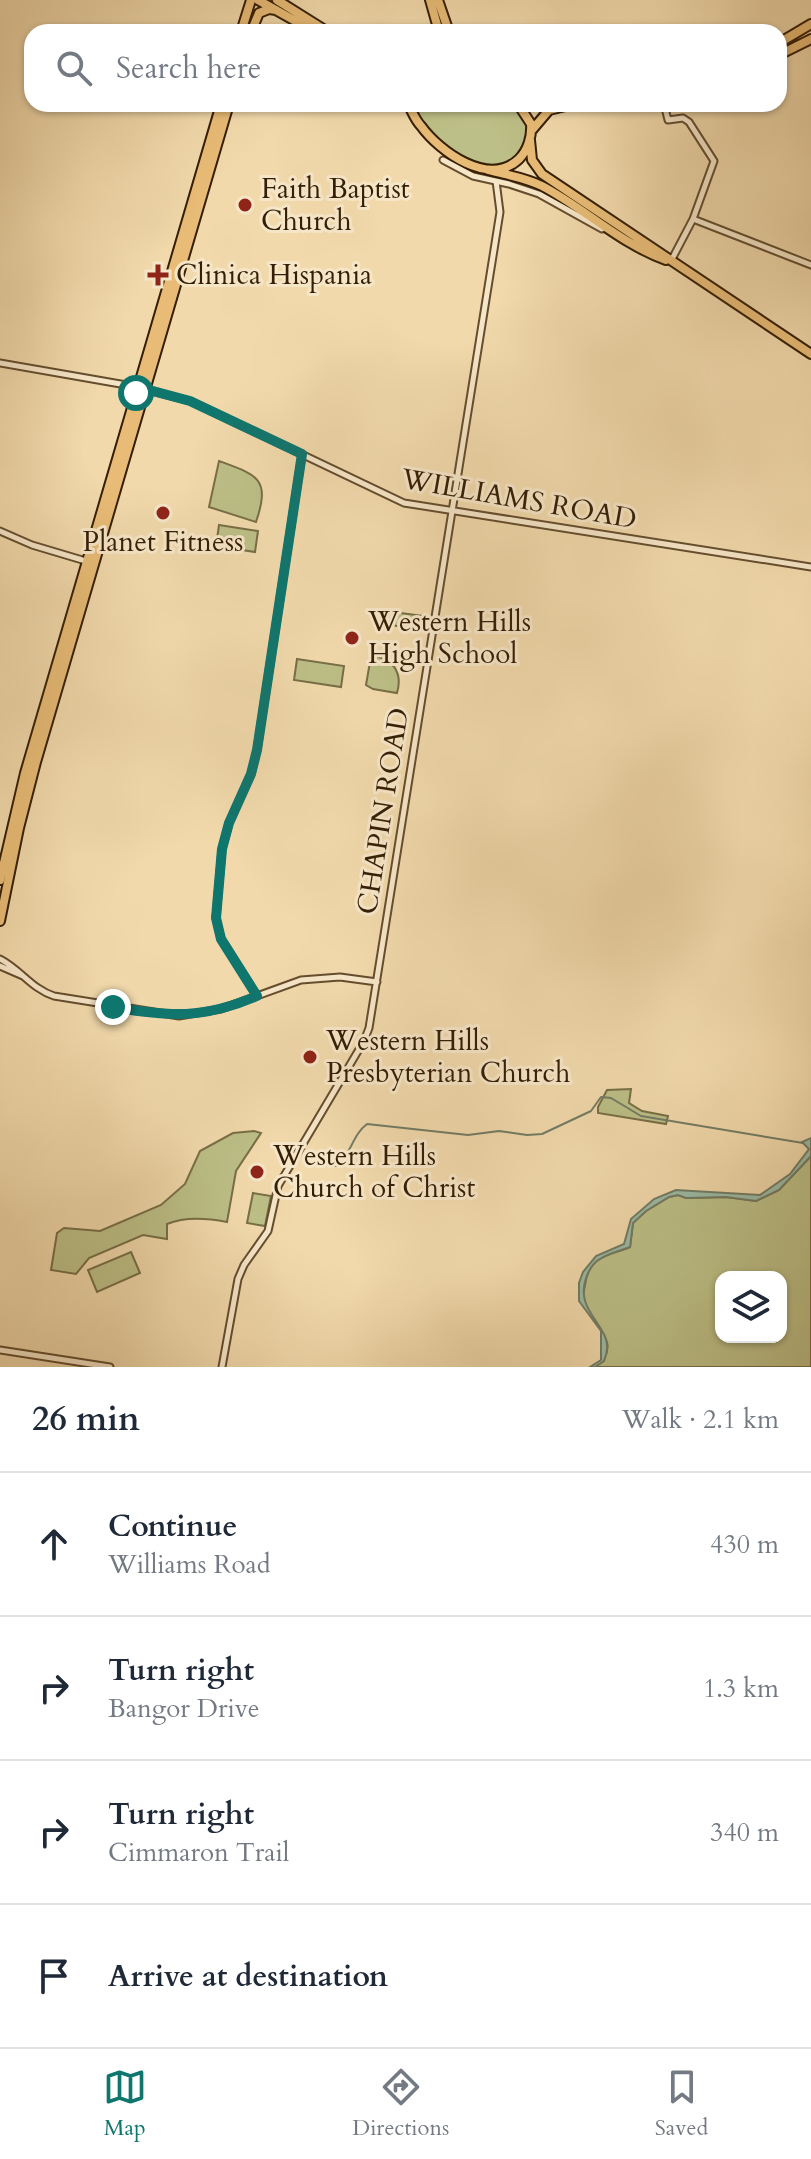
<!DOCTYPE html>
<html lang="en">
<head>
<meta charset="utf-8">
<style>
	:root { --surface:#fff; --page:#f2f2f3; --text:#1f2937; --muted:#747a83; --line:#e0e1e3; --accent:#0f766e }
	body { margin:0; font-family:Cardo,serif; background:var(--page); color:var(--text) }
	.controls { position:absolute; right:24px; bottom:24px; display:grid; overflow:hidden; border-radius:16px; box-shadow:0 2px 6px #0004 }
	.controls button { width:72px; height:72px; display:grid; place-items:center; padding:0; border:0; border-bottom:2px solid var(--line); background:var(--surface); color:var(--text); font:40px sans-serif }
	.stop { position:absolute; width:24px; height:24px; margin:-18px; border:6px solid #0f766e; border-radius:50%; background:#fff }
	.stop.end { background:#0f766e; border-color:#fff; box-shadow:0 2px 8px #0008 }
	.list { margin:0; padding:0; list-style:none }
	h2 { display:flex; justify-content:space-between; align-items:center; height:104px; margin:0; padding:0 32px; font-size:34px }
	h2 small { font-size:26px; font-weight:400; color:var(--muted) }
	.list li { display:grid; grid-template-columns:52px 1fr auto; gap:24px; align-items:center; box-sizing:border-box; height:144px; padding:0 32px; border-top:2px solid var(--line) }
	.list b { display:block; font-size:30px; white-space:nowrap }
	.list p { margin:0; font-size:26px; white-space:nowrap; color:var(--muted) }
	.list em { font-size:26px; font-style:normal; color:var(--muted) }
	.icon { flex:none; width:44px; height:44px; fill:none; stroke:currentColor; stroke-width:2; stroke-linecap:round; stroke-linejoin:round }
	.map { position:relative; flex:none; width:811px; height:1367px; overflow:hidden }
	.search { position:absolute; background:var(--surface); box-shadow:0 2px 6px #0004; left:24px; right:24px; top:24px; height:88px; display:flex; align-items:center; gap:20px; box-sizing:border-box; padding:0 28px; border-radius:24px; color:var(--muted); font-size:30px }
	.sheet { height:680px; background:var(--surface) }
	nav { display:flex; justify-content:space-around; align-items:center; box-sizing:border-box; height:112px; border-top:2px solid var(--line); background:var(--surface); font-size:22px; color:var(--muted) }
	nav a { display:grid; justify-items:center; gap:4px }
	nav .on { color:var(--accent) }
	.map>svg:first-child { display:block }
</style>
</head>
<body>
<div class="map">
<svg width="811" height="1367" viewBox="0 0 811 1367">
	<rect width="100%" height="100%" fill="#f1d9ab"/>
	<filter id="stains"><feTurbulence type="fractalNoise" baseFrequency=".0025" numOctaves="4"/><feColorMatrix values="0 0 0 0 .2 0 0 0 0 .09 0 0 0 0 .02 0 0 0 .5 -.17"/></filter>
	<radialGradient id="worn" r=".72"><stop offset=".6" stop-color="#630" stop-opacity="0"/><stop offset="1" stop-color="#630" stop-opacity=".3"/></radialGradient>
	<path fill="#bcbf87" stroke="#786e46" stroke-width="2" fill-rule="evenodd" d="M 416,104 L 515,104 L 528,124 C 524,207 416,146 416,104 Z
		M 219,461 C 257,475 271,478 256,522 L 209,507 Z
		M 219,525 L 258,531 L 255,552 L 216,546 Z
		M 393,612 L 424,616 L 422,630 L 391,625 Z
		M 371,656 C 393,657 403,673 397,693 L 373,689 L 366,685 Z
		M 297,659 L 344,666 L 341,687 L 294,680 Z
		M 631,1089 L 629,1103 L 642,1111 L 668,1116 L 666,1124 L 598,1113 L 598,1107 L 607,1090 Z
		M 254,1131 L 261,1133 L 236,1171 L 227,1222 C 207,1218 186,1216 167,1224 L 167,1239 L 143,1235 L 89,1258 L 76,1274 L 51,1270 L 57,1233 L 64,1228 L 100,1231 L 161,1205 L 185,1184 L 200,1151 L 233,1133 Z
		M 811,1156 L 811,1367 L 595,1367 C 625,1344 593,1326 584,1303 C 582,1297 584,1291 585,1285 C 586,1277 589,1268 595,1262 C 604,1254 619,1252 630,1247 L 633,1223 L 646,1211 L 669,1197 L 678,1195 L 686,1198 L 726,1197 L 756,1201 L 779,1190 ZM 721,1277 L 781,1277 L 781,1337 L 721,1337 Z
		M 253,1193 L 271,1196 L 265,1226 L 247,1223 Z
		M 131,1252 L 140,1273 L 97,1292 L 88,1270 Z"/>
	<path fill="#9bbba5" stroke="#727c65" stroke-width="2" d="M 811,1138 L 811,1156 L 779,1190 L 756,1201 L 726,1197 L 686,1198 L 678,1195 L 669,1197 L 646,1211 L 633,1223 L 630,1247 C 620,1251 609,1253 600,1259 C 594,1262 591,1267 588,1273 C 569,1316 620,1325 604,1361 L 595,1367 L 590,1367 L 601,1360 L 601,1331 L 579,1301 L 579,1283 L 583,1272 L 596,1256 L 624,1244 L 631,1219 L 654,1199 L 676,1190 L 760,1195 L 790,1174 L 809,1149 L 802,1142 Z"/>
	<g fill="none" stroke-linecap="round" stroke-linejoin="round">
		<path stroke="#727c65" stroke-width="2" d="M 305,1163 L 337,1166 C 351,1155 352,1135 367,1124 L 468,1135 L 499,1131 L 527,1135 L 542,1134 L 591,1111 L 601,1097 L 611,1098 L 641,1116 L 803,1143"/>
		<defs>
			<path id="minor" d="M 664,104 L 668,120 L 683,118 L 689,122 L 714,161 L 693,219 L 671,261
				M 443,160 L 473,176 L 509,184 L 539,194 L 602,229
				M 693,219 L 811,265
				M 0,363 L 132,386 L 190,401 L 404,503 L 811,567
				M 0,531 L 32,545 L 89,562
				M 0,959 C 21,970 32,989 54,996 L 179,1016 L 221,1009 L 301,980 L 340,977 L 377,982
				M 0,966 L 23,976
				M 257,996 L 221,939 L 216,918 L 222,849 L 229,823 L 251,774 L 257,750 L 302,454
				M 0,1350 L 110,1367
				M 222,1367 L 238,1279 L 244,1265 L 268,1231 L 278,1186 L 364,1041 L 369,1028 L 493,256 L 500,212 L 496,181"/>
			<path id="major" d="M 258,0 L 315,32
				M 277,0 L 328,32
				M 430,0 L 439,32
				M 438,0 L 449,32
				M 241,32 L 251,0
				M 251,32 L 259,13 L 269,9 L 276,10
				M 779,43 L 811,24
				M 779,55 L 811,39
				M 408,104 C 412,111 415,120 421,126 C 439,151 489,188 519,159 C 528,150 532,136 531,124 L 518,104
				M 532,130 L 549,110 L 574,104
				M 530,140 L 532,160 L 542,174 L 811,354
				M 488,170 C 506,175 524,177 542,186 C 584,208 621,244 666,260
				M 0,880 L 25,773 L 221,104
				M 0,921 L 19,828 L 36,762 L 229,104"/>
		</defs>
		<use href="#minor" stroke="#644d2e" stroke-width="9"/>
		<use href="#major" stroke="#351e04" stroke-width="12"/>
		<use href="#minor" stroke="#f6e6c8" stroke-width="5"/>
		<use href="#major" stroke="#e8bc76" stroke-width="8"/>
	</g>
	<g fill="none" stroke-linecap="round" stroke-linejoin="round">
		<path stroke="#0f766e" stroke-width="10" d="M 113,1007 C 169,1017 204,1019 257,996 L 221,939 L 216,918 L 222,849 L 229,823 L 251,774 L 257,750 L 302,454 L 190,401 L 138,387 L 136,393"/>
	</g>
	<g fill="#8f2418" stroke="#f6e6c8" stroke-width="3">
		<circle cx="245" cy="205" r="8"/>
		<path d="M154 263h8v8h8v8h-8v8h-8v-8h-8v-8h8z"/>
		<circle cx="163" cy="513" r="8"/>
		<circle cx="352" cy="638" r="8"/>
		<circle cx="310" cy="1057" r="8"/>
		<circle cx="257" cy="1172" r="8"/>
	</g>
	<g text-anchor="middle" dominant-baseline="central" stroke-width="6" stroke-linejoin="round" paint-order="stroke">
		<g font-size="28" fill="#351e04" stroke="#f6e6c8" text-anchor="start">
			<text x="261" y="189">Faith Baptist<tspan x="261" dy="32">Church</tspan></text>
			<text x="176" y="275">Clinica Hispania</text>
			<text x="163" y="542" text-anchor="middle">Planet Fitness</text>
			<text x="368" y="622">Western Hills<tspan x="368" dy="32">High School</tspan></text>
			<text x="326" y="1041">Western Hills<tspan x="326" dy="32">Presbyterian Church</tspan></text>
			<text x="273" y="1156">Western Hills<tspan x="273" dy="32">Church of Christ</tspan></text>
		</g>
		<g font-size="28" fill="#351e04" stroke="#f6e6c8">
			<text transform="translate(519 499) rotate(10)">WILLIAMS ROAD</text>
			<text transform="translate(383 811) rotate(-81)">CHAPIN ROAD</text>
		</g>
	</g>
	<rect width="100%" height="100%" filter="url(#stains)"/>
	<rect width="100%" height="100%" fill="url(#worn)"/>
</svg>
<div class="controls">
<button><svg class="icon" aria-label="layers" viewBox="0 0 24 24"><path d="M12 4l9 5-9 5-9-5zM3 14l9 5 9-5"/></svg></button>
</div>
<div class="stop" style="left:136px;top:393px"></div>
<div class="stop end" style="left:113px;top:1007px"></div>
<div class="search"><svg class="icon" aria-label="search" viewBox="0 0 24 24"><circle cx="10" cy="10" r="6"/><path d="M15 15l6 6"/></svg>Search here</div>
</div>
<section class="sheet">
<h2>26 min<small>Walk · 2.1 km</small></h2>
<ul class="list">
<li><svg class="icon" aria-label="ahead" viewBox="0 0 24 24"><path d="M12 20V5M6 11l6-6 6 6"/></svg><div><b>Continue</b><p>Williams Road</p></div><em>430 m</em></li>
<li><svg class="icon" aria-label="right" viewBox="0 0 24 24"><path d="M7 20v-9h11M14 6l5 5-5 5"/></svg><div><b>Turn right</b><p>Bangor Drive</p></div><em>1.3 km</em></li>
<li><svg class="icon" aria-label="right" viewBox="0 0 24 24"><path d="M7 20v-9h11M14 6l5 5-5 5"/></svg><div><b>Turn right</b><p>Cimmaron Trail</p></div><em>340 m</em></li>
<li><svg class="icon" aria-label="arrive" viewBox="0 0 24 24"><path d="M6 21V4h12l-3 4 3 4H6"/></svg><div><b>Arrive at destination</b></div></li>
</ul>
</section>
<nav>
<a class="on"><svg class="icon" aria-label="map" viewBox="0 0 24 24"><path d="M3 6l6-2 6 2 6-2v14l-6 2-6-2-6 2zM9 4v14M15 6v14"/></svg>Map</a>
<a><svg class="icon" aria-label="directions" viewBox="0 0 24 24"><path d="M12 3l9 9-9 9-9-9zM9 14v-3h6M13 9l2 2-2 2"/></svg>Directions</a>
<a><svg class="icon" aria-label="saved" viewBox="0 0 24 24"><path d="M7 4h10v16l-5-4-5 4z"/></svg>Saved</a>
</nav>
</body>
</html>
